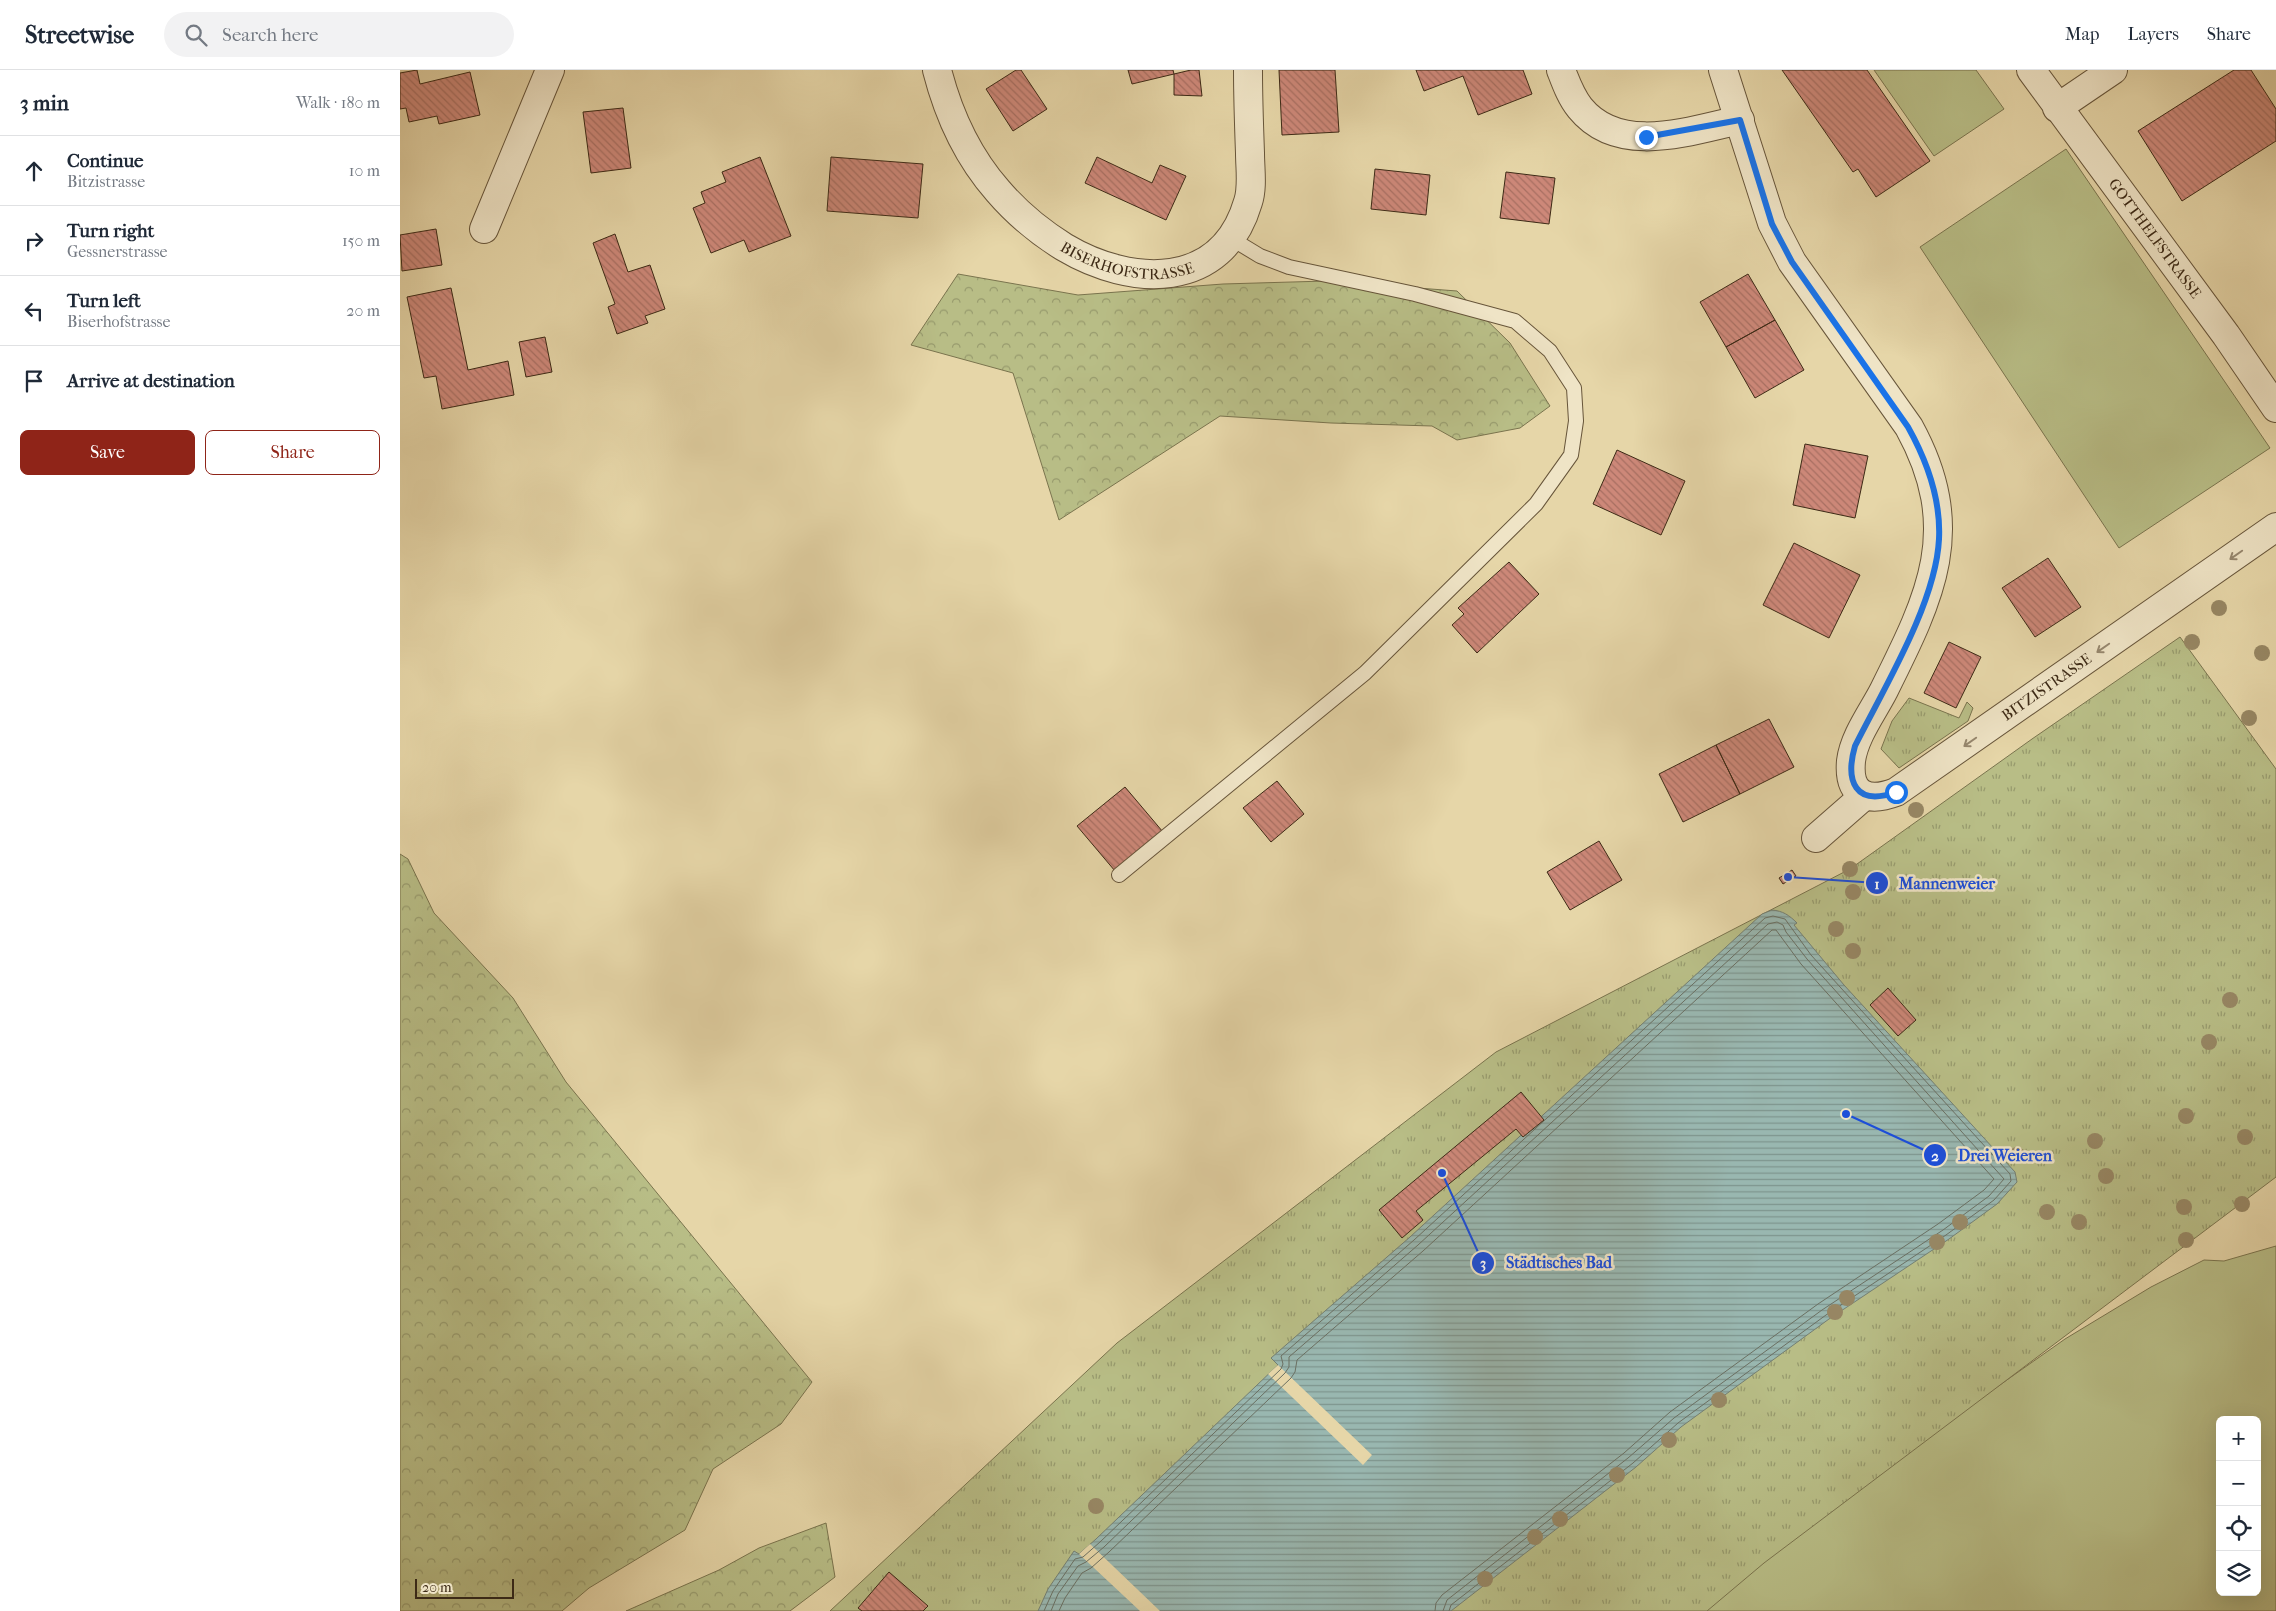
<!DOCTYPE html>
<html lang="en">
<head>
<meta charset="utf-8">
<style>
	:root { --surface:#fff; --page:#f2f2f3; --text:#1f2937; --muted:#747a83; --line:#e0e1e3; --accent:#8f2418 }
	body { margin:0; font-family:"IM FELL French Canon",serif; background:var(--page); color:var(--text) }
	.controls { position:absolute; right:15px; bottom:15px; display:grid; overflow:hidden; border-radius:8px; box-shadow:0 5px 20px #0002 }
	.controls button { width:45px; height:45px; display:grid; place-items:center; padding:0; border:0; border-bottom:1px solid var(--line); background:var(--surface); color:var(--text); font:25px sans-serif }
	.scale { position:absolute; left:15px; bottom:12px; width:99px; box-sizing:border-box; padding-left:5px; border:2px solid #3d2a16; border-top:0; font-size:14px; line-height:18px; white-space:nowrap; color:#3d2a16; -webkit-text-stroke:4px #efe4c6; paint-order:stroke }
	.stop { position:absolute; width:15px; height:15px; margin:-11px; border:4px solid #1a73e8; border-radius:50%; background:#fff }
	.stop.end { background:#1a73e8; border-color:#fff; box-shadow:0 1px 5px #0008 }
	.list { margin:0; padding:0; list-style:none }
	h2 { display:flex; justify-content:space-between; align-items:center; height:65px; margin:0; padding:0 20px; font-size:21px }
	h2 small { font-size:16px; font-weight:400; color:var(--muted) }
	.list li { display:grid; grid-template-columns:32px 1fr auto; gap:15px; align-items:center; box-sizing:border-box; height:70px; padding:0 20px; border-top:1px solid var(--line) }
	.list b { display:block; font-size:19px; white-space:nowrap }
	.list p { margin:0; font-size:16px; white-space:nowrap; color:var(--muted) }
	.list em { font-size:16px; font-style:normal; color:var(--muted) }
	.actions { display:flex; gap:10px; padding:15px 20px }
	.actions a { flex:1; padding:11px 0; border:1px solid var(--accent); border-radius:8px; text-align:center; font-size:18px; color:var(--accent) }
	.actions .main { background:var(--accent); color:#fff }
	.icon { flex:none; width:28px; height:28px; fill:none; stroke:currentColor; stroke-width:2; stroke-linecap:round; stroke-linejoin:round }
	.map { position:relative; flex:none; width:1876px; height:1541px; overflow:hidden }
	header { display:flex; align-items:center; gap:30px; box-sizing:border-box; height:70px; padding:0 25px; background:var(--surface); border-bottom:1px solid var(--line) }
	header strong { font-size:24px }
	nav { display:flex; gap:28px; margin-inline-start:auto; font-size:18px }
	.search { width:350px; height:45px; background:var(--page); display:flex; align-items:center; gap:12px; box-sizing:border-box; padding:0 18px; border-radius:28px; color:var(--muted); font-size:19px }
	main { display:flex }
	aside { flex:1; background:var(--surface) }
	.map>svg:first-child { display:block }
</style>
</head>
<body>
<header>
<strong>Streetwise</strong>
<div class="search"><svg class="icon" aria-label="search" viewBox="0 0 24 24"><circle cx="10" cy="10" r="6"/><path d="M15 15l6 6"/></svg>Search here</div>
<nav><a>Map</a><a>Layers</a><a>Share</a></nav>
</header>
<main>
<aside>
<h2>3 min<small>Walk · 180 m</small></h2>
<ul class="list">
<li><svg class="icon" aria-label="ahead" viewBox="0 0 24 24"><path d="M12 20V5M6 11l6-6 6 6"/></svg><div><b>Continue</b><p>Bitzistrasse</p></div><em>10 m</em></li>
<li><svg class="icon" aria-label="right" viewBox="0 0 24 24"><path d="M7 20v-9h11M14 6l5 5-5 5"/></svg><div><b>Turn right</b><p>Gessnerstrasse</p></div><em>150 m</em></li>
<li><svg class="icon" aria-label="left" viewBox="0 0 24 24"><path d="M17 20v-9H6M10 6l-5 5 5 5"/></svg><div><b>Turn left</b><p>Biserhofstrasse</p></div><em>20 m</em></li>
<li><svg class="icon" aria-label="arrive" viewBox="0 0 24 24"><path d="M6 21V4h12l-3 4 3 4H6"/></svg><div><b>Arrive at destination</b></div></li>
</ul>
<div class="actions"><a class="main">Save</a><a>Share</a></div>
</aside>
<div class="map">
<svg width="1876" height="1541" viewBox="0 0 1876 1541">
	<defs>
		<pattern id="forest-crowns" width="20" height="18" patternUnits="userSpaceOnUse" patternTransform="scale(1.25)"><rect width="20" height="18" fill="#b8bd86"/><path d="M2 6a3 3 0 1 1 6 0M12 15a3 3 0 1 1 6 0" fill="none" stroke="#979a6d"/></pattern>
		<pattern id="park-tufts" width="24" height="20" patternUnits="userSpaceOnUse" patternTransform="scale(1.25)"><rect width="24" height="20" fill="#b8bd86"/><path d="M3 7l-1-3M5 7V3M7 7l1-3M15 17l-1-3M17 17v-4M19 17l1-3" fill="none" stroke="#979a6d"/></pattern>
		<pattern id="water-rules" width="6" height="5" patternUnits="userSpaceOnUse" patternTransform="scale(1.25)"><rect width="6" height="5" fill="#99b7b0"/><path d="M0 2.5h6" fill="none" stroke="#7e958e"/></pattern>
		<pattern id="building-back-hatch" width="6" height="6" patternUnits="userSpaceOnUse" patternTransform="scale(1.25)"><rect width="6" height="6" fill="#cd8879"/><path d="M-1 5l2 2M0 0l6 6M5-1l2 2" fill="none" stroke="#a86f62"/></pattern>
	</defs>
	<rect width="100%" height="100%" fill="#e6d6a8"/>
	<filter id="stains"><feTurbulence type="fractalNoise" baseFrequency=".004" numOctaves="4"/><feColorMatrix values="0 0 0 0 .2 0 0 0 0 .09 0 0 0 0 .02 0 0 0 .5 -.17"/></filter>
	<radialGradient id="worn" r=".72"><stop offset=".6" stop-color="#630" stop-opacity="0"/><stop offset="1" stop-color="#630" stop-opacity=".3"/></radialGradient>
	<path fill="#b8bd86" stroke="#7a744e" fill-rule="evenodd" d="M 1474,0 L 1576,0 L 1604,39 L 1534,86 Z
		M 1666,79 L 1870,378 L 1719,478 L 1520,177 Z
		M 1876,1176 L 1876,1541 L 1279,1541 L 1665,1269 L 1751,1217 L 1804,1190 L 1824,1191 ZM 1820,1350 L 1857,1350 L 1857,1522 L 1820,1522 Z"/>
	<path fill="url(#forest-crowns)" stroke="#7a744e" d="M 558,204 L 678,225 L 823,214 L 926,211 L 1057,221 L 1110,273 L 1150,336 L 1120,358 L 1057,370 L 1032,356 L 931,353 L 820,346 L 659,450 L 613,303 L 511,275 Z
		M 0,784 L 8,789 L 34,843 L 113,928 L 166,1012 L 412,1312 L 381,1354 L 313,1399 L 285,1460 L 189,1518 L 162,1541 L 0,1541 Z
		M 426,1453 L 435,1507 L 390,1541 L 226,1541 L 319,1500 L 359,1478 Z"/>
	<path fill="url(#park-tufts)" stroke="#7a744e" d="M 1780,567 L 1876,699 L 1876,1107 L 1364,1493 L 1307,1541 L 430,1541 L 717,1273 L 1096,982 L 1450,799 L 1632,669 Z
		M 1509,628 L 1559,648 L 1567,632 L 1573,638 L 1568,651 L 1499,698 L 1481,679 L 1492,651 Z"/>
	<path fill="url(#water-rules)" stroke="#747f72" d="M 1372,840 C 1383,841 1389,845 1397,853 L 1394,855 L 1444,915 L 1615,1102 L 1617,1112 L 1597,1134 L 1549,1169 L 1429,1249 L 1281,1357 L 1236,1397 L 1051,1541 L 638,1541 L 648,1519 L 674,1481 L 679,1484 L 696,1469 L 878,1295 L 871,1288 L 1010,1167 L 1362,844 Z"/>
	<path fill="#e6d6a8" d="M 878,1295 L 972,1385 L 963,1395 L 868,1304 Z
		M 690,1474 L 760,1541 L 740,1541 L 679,1484 Z"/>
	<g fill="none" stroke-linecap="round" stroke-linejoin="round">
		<path stroke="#6b7063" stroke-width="1" d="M 644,1541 L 653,1521 L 675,1489 L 683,1487 L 700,1472 L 881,1299 L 883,1294 L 881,1286 L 1014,1170 L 1365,848 L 1373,846 L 1385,849 L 1411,885 L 1610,1104 L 1611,1111 L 1594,1130 L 1546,1165 L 1426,1245 L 1278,1353 L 1233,1393 L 1051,1535 L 1049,1541
			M 651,1541 L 658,1524 L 678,1496 L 686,1492 L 704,1477 L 885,1303 L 889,1297 L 889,1287 L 1018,1175 L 1368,854 L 1377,852 L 1383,855 L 1386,862 L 1407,889 L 1604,1109 L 1589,1126 L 1543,1160 L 1422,1240 L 1274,1348 L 1228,1388 L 1047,1530 L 1043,1541
			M 659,1541 L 665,1528 L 682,1503 L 691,1498 L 709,1482 L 891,1308 L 895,1302 L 897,1290 L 1023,1181 L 1372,860 L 1376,860 L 1401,894 L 1594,1109 L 1584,1120 L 1538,1154 L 1418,1234 L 1270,1342 L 1224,1383 L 1042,1525 L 1036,1533 L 1035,1541"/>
	</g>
	<path fill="url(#building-back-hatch)" stroke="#3d2a16" d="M 17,0 L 20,14 L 70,2 L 80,45 L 39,54 L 37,46 L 9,52 L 6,38 L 0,39 L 0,3 Z
		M 616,0 L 621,0 L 647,39 L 613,61 L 586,19 Z
		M 728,0 L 773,0 L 774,4 L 732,14 Z
		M 791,0 L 799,0 L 802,26 L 774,25 L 774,4 Z
		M 879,0 L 935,0 L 939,62 L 882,65 Z
		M 1016,0 L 1123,0 L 1132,24 L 1078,45 L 1063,6 L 1024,21 Z
		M 1382,0 L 1467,0 L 1530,91 L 1476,127 L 1458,99 L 1453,102 Z
		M 1834,0 L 1851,0 L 1876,39 L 1876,71 L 1782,131 L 1738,61 Z
		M 223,38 L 231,98 L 191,103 L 183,42 Z
		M 360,87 L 391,166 L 349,182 L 344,170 L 311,183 L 293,138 L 305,133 L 301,122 L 326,112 L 322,102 Z
		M 431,87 L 523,94 L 518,148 L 427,141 Z
		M 697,87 L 752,113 L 760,95 L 786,106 L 766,150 L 685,113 Z
		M 975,99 L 1030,105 L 1026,145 L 971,139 Z
		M 1106,102 L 1155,108 L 1149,154 L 1100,148 Z
		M 36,159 L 42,195 L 2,201 L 0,165 Z
		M 215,164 L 228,202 L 250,195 L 265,239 L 245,246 L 248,253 L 217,264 L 208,237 L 215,234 L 193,173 Z
		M 1348,204 L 1375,250 L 1326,277 L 1300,232 Z
		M 51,218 L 68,300 L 108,291 L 114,325 L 42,339 L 36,306 L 24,308 L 7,227 Z
		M 1375,250 L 1404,300 L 1355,328 L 1326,277 Z
		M 145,267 L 152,302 L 126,307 L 119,272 Z
		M 1405,374 L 1468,386 L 1455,448 L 1393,435 Z
		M 1217,380 L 1285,411 L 1261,465 L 1193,434 Z
		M 1394,473 L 1460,505 L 1429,568 L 1363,535 Z
		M 1648,488 L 1681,537 L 1635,567 L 1602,518 Z
		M 1109,492 L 1139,524 L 1077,583 L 1052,555 L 1064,544 L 1058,538 Z
		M 1549,572 L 1581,587 L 1556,638 L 1524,623 Z
		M 1369,649 L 1394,697 L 1340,724 L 1316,675 Z
		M 1316,675 L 1340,724 L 1283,752 L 1259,704 Z
		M 877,711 L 904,744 L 871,772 L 843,738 Z
		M 725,717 L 763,762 L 715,801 L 677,756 Z
		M 1199,771 L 1222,810 L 1170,840 L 1147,802 Z
		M 1392,800 L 1396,806 L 1383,814 L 1379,808 Z
		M 1488,918 L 1516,950 L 1498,966 L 1470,935 Z
		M 1121,1022 L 1144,1050 L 1123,1067 L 1116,1059 L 1016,1141 L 1023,1150 L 1002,1168 L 979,1140 Z
		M 489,1502 L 528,1536 L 523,1541 L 462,1541 L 458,1538 Z"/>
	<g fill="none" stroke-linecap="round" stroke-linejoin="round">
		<defs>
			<path id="service" d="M 719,805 L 965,603 L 1136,434 L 1171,385 L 1176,351 L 1174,318 L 1150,281 L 1115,251 L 1015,224 L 889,197 L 860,186 L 832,169"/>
			<g id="minor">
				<path id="s1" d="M 537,0 C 548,43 568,87 598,121 C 616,142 640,162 664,177 C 731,217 822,221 848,132 C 853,117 850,99 850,83 C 849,56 848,28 848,0"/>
				<path d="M 1161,0 C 1166,13 1171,27 1180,38 C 1219,86 1289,61 1340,50"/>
				<path id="s2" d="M 1323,0 L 1372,153 L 1392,192 L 1509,357 C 1565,459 1531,526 1483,622 C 1472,643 1454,667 1451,691 C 1448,725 1467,733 1496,722 L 1876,457"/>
				<path id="s3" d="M 1631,0 L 1826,265 L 1876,338"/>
				<path d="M 1657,38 L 1713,0"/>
				<path d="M 84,159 L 150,0"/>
				<path d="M 1416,768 L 1464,726"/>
			</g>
		</defs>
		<use href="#service" stroke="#67553a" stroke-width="16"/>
		<use href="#minor" stroke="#67553a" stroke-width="30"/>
		<use href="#service" stroke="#efe4c6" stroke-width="14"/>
		<use href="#minor" stroke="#efe4c6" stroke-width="28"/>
	</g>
	<g fill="#978764">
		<circle cx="1819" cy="538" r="8"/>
		<circle cx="1792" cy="572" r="8"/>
		<circle cx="1862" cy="583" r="8"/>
		<circle cx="1849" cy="648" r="8"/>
		<circle cx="1516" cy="740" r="8"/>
		<circle cx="1450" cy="799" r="8"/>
		<circle cx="1453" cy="822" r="8"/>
		<circle cx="1436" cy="859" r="8"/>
		<circle cx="1453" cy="881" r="8"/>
		<circle cx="1830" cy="930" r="8"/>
		<circle cx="1809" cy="972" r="8"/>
		<circle cx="1786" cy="1046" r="8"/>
		<circle cx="1845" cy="1067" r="8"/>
		<circle cx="1695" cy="1071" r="8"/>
		<circle cx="1617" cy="1085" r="8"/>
		<circle cx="1706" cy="1106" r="8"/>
		<circle cx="1842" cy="1134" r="8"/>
		<circle cx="1784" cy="1137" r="8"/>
		<circle cx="1647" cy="1142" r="8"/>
		<circle cx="1560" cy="1152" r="8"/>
		<circle cx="1679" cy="1152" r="8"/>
		<circle cx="1786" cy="1170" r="8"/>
		<circle cx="1537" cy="1172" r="8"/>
		<circle cx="1447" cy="1228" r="8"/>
		<circle cx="1435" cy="1242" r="8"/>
		<circle cx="1319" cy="1330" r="8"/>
		<circle cx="1269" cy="1370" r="8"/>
		<circle cx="1217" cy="1405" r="8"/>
		<circle cx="696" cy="1436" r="8"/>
		<circle cx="1160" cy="1449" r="8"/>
		<circle cx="1135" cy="1467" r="8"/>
		<circle cx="1085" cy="1509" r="8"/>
	</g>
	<defs><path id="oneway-shaft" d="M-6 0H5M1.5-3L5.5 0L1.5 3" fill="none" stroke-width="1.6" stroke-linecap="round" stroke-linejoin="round" transform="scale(1.25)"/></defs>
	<g stroke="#96876e">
		<use href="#oneway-shaft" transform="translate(1836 485) rotate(145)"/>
		<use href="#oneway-shaft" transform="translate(1703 578) rotate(145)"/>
		<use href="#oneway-shaft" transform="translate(1570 672) rotate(145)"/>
	</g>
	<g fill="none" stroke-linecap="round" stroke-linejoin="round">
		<path stroke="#1a73e8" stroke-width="6" d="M 1246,67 L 1340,50 L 1372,154 L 1392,192 L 1508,357 C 1527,391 1541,429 1539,469 C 1536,533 1484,618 1455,676 C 1445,711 1455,737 1496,722"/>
	</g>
	<g text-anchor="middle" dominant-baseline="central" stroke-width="5" stroke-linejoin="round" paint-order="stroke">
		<g font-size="15" fill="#3d2a16" stroke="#efe4c6">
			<text stroke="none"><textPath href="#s3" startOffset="209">GOTTHELFSTRASSE</textPath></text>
			<text stroke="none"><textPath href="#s1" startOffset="290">BISERHOFSTRASSE</textPath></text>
			<text stroke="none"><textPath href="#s2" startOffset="1019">BITZISTRASSE</textPath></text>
		</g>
	</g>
	<path fill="none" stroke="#1d4ed8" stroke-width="2" d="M1388 807L1477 813M1446 1044L1535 1085M1042 1103L1083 1193"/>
	<g fill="#1d4ed8" stroke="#efe4c6" stroke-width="2">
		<circle cx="1388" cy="807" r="5"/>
		<circle cx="1446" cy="1044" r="5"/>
		<circle cx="1042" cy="1103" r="5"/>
		<circle cx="1477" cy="813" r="12"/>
		<circle cx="1535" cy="1085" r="12"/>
		<circle cx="1083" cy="1193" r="12"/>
	</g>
	<g font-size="15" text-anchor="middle" font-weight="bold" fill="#fff">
		<text x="1477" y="819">1</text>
		<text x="1535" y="1091">2</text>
		<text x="1083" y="1198">3</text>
	</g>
	<g font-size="16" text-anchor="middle" font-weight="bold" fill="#1d4ed8" stroke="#efe4c6" stroke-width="5" stroke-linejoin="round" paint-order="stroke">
		<text x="1547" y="819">Mannenweier</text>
		<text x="1605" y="1091">Drei Weieren</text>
		<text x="1159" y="1198">Städtisches Bad</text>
	</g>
	<rect width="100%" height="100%" filter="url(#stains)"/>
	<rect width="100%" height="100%" fill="url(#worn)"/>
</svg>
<div class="controls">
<button>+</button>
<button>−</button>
<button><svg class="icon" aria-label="locate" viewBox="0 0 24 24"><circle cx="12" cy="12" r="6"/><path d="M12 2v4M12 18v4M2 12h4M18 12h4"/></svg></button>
<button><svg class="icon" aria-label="layers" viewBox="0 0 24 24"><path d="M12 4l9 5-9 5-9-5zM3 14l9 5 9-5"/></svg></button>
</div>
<div class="scale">20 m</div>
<div class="stop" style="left:1496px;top:722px"></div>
<div class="stop end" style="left:1246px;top:67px"></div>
</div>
</main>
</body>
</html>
